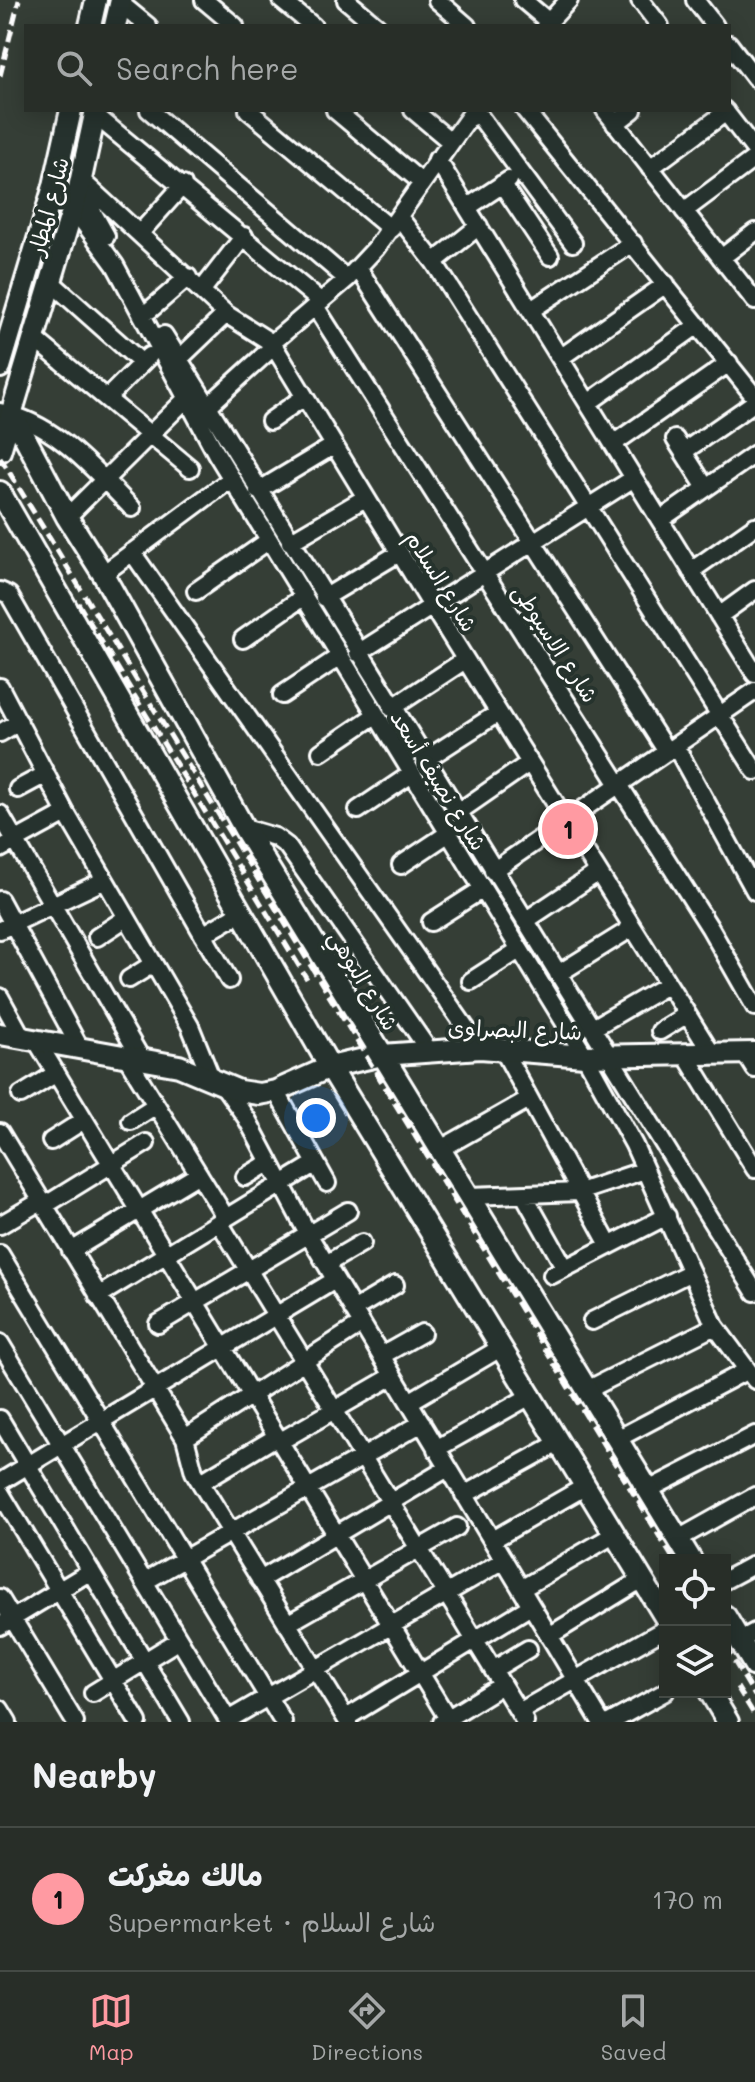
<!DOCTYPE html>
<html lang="en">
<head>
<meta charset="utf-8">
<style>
	:root { --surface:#282e28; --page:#343a34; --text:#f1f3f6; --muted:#a5a8a8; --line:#444a45; --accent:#ff9aa2 }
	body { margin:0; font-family:Mali,"Playpen Sans Arabic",sans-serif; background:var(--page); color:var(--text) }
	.controls { position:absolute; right:24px; bottom:24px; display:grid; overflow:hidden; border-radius:0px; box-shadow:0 4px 20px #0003 }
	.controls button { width:72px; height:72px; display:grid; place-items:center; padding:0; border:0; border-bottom:2px solid var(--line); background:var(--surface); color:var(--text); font:40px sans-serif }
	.you { position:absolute; left:316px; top:1118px; width:28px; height:28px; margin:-20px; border:6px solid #fff; border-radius:50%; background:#1a73e8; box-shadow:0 0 0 12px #1a73e833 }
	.badge { display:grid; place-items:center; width:52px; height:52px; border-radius:50%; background:var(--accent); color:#111; font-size:26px; font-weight:700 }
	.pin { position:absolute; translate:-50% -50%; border:4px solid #fff; box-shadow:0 2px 8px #0006 }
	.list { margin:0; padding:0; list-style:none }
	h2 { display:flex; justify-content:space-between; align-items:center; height:104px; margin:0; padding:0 32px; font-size:34px }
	h2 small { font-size:26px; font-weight:400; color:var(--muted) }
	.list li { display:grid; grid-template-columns:52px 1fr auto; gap:24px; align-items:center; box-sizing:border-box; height:144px; padding:0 32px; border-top:2px solid var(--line) }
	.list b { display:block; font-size:30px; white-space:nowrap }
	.list p { margin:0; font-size:26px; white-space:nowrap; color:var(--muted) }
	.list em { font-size:26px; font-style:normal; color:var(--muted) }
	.icon { flex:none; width:44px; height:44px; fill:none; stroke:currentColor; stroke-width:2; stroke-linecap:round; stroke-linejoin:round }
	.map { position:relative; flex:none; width:755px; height:1722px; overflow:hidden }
	.search { position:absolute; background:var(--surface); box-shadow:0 4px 20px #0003; left:24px; right:24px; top:24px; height:88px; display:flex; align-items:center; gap:20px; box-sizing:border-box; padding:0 28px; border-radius:0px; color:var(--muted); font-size:30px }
	.sheet { height:248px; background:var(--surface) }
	nav { display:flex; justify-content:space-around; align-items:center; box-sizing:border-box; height:112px; border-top:2px solid var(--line); background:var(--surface); font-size:22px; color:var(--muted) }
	nav a { display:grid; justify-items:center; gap:4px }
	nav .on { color:var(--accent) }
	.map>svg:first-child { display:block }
</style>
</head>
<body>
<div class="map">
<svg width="755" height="1722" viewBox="0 0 755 1722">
	<rect width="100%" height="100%" fill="#353e36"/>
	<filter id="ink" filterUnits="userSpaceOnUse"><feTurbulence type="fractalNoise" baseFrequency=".0125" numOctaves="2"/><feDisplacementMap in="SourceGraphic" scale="16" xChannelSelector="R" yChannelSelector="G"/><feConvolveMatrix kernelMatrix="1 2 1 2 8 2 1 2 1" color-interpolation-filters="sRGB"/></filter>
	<g filter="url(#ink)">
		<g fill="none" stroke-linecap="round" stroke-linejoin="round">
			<defs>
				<path id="minor" d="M 204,0 L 235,26
					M 281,0 L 313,26
					M 346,0 L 377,26
					M 437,0 L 467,26
					M 523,0 L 549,22
					M 640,0 L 660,26
					M 695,0 L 715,26
					M 120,3 L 148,26
					M 545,26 L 569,0
					M 729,44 L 755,78
					M 149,110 L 347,279
					M 248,110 L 391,229
					M 335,110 L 421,182
					M 413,110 L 450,141
					M 475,110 L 573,243
					M 525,110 L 755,397
					M 605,110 L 755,301
					M 724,110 L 755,150
					M 95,115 L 320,301
					M 615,124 L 633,110
					M 437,159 L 755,674
					M 650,168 L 726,112
					M 81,180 L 226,314 L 272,343 L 432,606 L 712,1054
					M 502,184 L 550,256
					M 79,188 L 106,236
					M 468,207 L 509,180
					M 73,208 L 115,265 L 216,453 L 585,1056 L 634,1145 L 715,1326 L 755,1380
					M 684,211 L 755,158
					M 399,217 L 434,262 L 755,771
					M 140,233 L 183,185
					M 721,258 L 755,232
					M 434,262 L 479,226
					M 358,268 L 667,752
					M 52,283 L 142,363
					M 202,290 L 244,236
					M 315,306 L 710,928 L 755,1007
					M 150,310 L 188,277
					M 531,310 L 633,243
					M 164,335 L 755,1292
					M 36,340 L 190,468
					M 272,343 L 347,279 L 376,248 L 474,110
					M 560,358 L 666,284
					M 178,360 L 226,314
					M 108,397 L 149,356
					M 588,403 L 698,325
					M 206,408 L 274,346
					M 0,412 C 56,423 93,469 132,508
					M 270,421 L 304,397
					M 675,439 L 706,488
					M 613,444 L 729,363
					M 683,452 L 755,402
					M 258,491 L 333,446
					M 67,517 L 186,399
					M 660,520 L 755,454
					M 290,542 L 365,498
					M 132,552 L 480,1048
					M 691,571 L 755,526
					M 103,574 L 231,479
					M 0,591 L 9,595 L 229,980
					M 196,591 L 268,541
					M 324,598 L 399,553
					M 719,616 L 755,590
					M 243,639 L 303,597
					M 358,653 L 634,478
					M 0,687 L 66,813 L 190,1026 L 212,1080
					M 282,695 L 339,657
					M 392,708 L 465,660
					M 0,733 L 19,722
					M 676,747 L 755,891
					M 321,752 L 374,716
					M 425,760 L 498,713
					M 18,789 L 46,774
					M 358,810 L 410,775
					M 457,813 L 529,763
					M 0,814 L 142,1060
					M 244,828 L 275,837 L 287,846 L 430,1052
					M 0,849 L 66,813
					M 401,865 L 446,835
					M 493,871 L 755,691
					M 0,900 L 80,1048
					M 525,921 L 597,873
					M 431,922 L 481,890
					M 0,930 L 105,880
					M 203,935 L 242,912
					M 97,937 L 126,918
					M 558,974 L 632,928
					M 129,979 L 153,964
					M 471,981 L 519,950
					M 0,997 L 22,1037
					M 593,1028 L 667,985
					M 660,1031 L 686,1015
					M 36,1040 L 450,1722
					M 502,1048 L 609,1245
					M 745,1053 L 755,1069
					M 685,1054 L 755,1169
					M 127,1058 L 226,1218
					M 223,1085 L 247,1119 L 308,1234 L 601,1722
					M 276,1091 L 327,1183
					M 21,1095 L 55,1074
					M 131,1121 L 156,1105
					M 0,1132 L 185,1438 L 194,1472 L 348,1722
					M 51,1141 L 84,1120
					M 439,1150 L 529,1099
					M 245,1177 L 270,1162
					M 524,1195 L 565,1268
					M 469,1196 L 579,1192 L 645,1170
					M 44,1206 L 146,1143
					M 219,1222 L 525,1722
					M 0,1225 L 41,1201
					M 71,1251 L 199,1174
					M 0,1254 L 283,1722
					M 326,1264 L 362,1243
					M 552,1275 L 667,1216
					M 98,1296 L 316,1163
					M 353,1310 L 395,1285
					M 592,1321 L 691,1272
					M 158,1324 L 348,1211
					M 0,1343 L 229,1722
					M 381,1356 L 422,1333
					M 587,1390 L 715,1326
					M 409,1402 L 502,1347
					M 0,1419 L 181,1722
					M 185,1438 L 362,1324
					M 617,1439 L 746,1371
					M 279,1442 L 393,1376
					M 436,1449 L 532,1395
					M 0,1482 L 335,1280
					M 201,1482 L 276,1437
					M 648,1490 L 755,1435
					M 0,1492 L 138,1722
					M 464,1495 L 560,1442
					M 678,1539 L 755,1496
					M 492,1540 L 586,1486
					M 260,1580 L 448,1468
					M 725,1580 L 755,1564
					M 144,1582 L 422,1423
					M 521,1589 L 615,1534
					M 0,1598 L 75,1722
					M 287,1624 L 457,1527
					M 0,1626 L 91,1571
					M 549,1636 L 642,1579
					M 740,1640 L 755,1632
					M 493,1670 L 528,1649
					M 93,1693 L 179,1640
					M 0,1709 L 8,1722
					M 519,1712 L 665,1629
					M 346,1718 L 531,1606
					M 228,1720 L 504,1560
					M 442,1722 L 502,1685
					M 611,1722 L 665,1692"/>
				<path id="tertiary" d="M 90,26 L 96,0
					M 115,26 L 121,0
					M 0,367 L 54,186 L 71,110
					M 13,415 L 67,517 L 103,574 L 244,828 L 691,1560
					M 0,451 L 79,188 L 96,110
					M 0,492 L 330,1067 L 665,1617
					M 0,1034 L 179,1066 L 239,1091 L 259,1094 L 276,1091 L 330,1067 L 382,1055 L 480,1048 L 585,1056 L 755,1053
					M 725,1616 L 755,1666
					M 710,1692 L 728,1722"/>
			</defs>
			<use href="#minor" stroke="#fff" stroke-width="22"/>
			<use href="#tertiary" stroke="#fff" stroke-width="26"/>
			<use href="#minor" stroke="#26332d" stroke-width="16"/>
			<use href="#tertiary" stroke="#26332d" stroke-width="20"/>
			<path stroke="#fff" stroke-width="5" stroke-dasharray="12 6" stroke-linecap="butt" d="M 0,76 L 19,0
				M 0,457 L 674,1560
				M 78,603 L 307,979
				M 725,1646 L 755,1696
				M 737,1687 L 755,1716"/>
		</g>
	</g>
	<g text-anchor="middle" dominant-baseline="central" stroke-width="8" stroke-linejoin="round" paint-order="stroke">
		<g font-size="22" fill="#fff" stroke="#26332d">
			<text transform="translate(48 206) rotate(-75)">شارع المطار</text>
			<text transform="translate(442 581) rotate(58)">شارع السلام</text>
			<text transform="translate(556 643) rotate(57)">شارع الاسيوطى</text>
			<text transform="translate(439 780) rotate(58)">شارع نصيف أسعد</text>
			<text transform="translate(364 980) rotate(59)">شارع البوهي</text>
			<text transform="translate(515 1029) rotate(2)">شارع البصراوى</text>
		</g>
	</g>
</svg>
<div class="controls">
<button><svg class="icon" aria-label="locate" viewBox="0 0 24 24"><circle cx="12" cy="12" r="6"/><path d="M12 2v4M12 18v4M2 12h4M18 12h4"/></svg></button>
<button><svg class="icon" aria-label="layers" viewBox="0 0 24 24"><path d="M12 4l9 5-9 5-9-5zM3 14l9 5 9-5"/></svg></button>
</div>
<div class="you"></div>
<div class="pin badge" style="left:568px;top:829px">1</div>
<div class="search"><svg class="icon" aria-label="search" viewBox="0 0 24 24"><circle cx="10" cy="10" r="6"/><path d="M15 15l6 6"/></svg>Search here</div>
</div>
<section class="sheet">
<h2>Nearby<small></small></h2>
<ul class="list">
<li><span class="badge">1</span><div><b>مالك مغركت</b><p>Supermarket · شارع السلام</p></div><em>170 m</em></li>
</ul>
</section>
<nav>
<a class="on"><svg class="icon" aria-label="map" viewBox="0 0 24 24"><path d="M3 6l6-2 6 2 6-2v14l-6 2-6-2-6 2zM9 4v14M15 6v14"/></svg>Map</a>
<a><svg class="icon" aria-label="directions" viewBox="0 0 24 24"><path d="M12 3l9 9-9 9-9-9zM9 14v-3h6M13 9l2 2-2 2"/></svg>Directions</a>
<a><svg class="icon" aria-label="saved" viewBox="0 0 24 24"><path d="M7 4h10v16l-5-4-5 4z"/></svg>Saved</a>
</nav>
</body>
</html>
